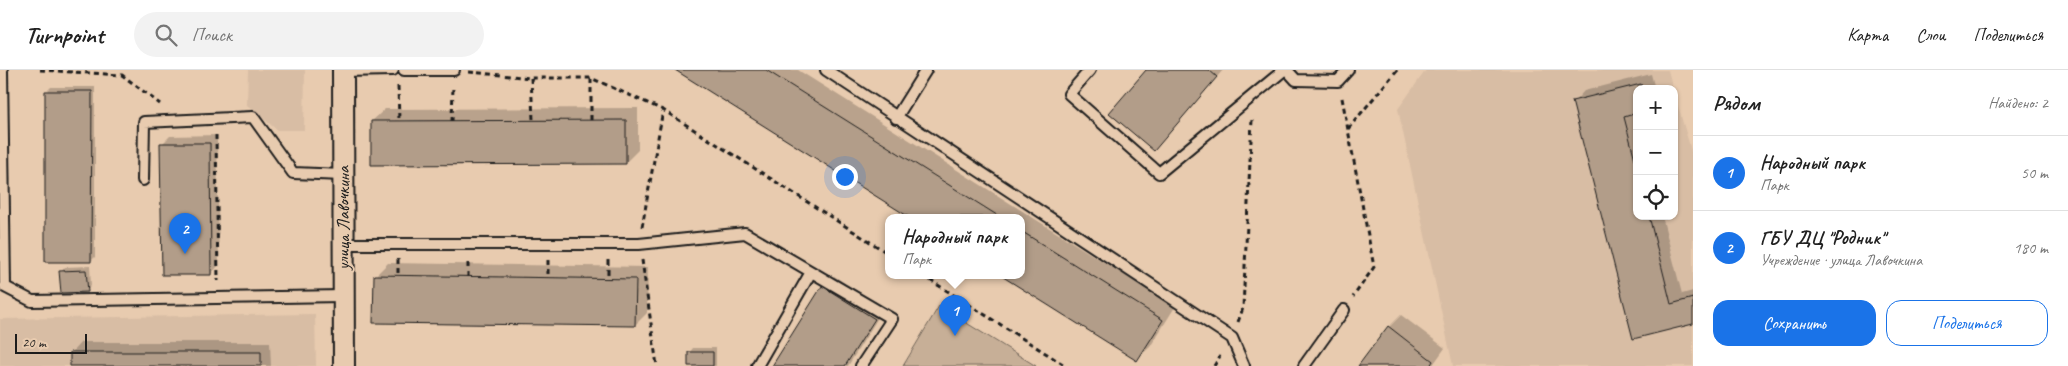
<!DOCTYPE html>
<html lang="ru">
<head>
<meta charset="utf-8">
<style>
	:root { --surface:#fff; --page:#f2f2f2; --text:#222; --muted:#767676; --line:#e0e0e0; --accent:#1a73e8 }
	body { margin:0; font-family:Caveat,sans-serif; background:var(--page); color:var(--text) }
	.controls { position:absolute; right:15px; top:15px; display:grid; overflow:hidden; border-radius:10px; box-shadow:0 1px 4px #0004 }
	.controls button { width:45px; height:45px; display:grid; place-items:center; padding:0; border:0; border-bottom:1px solid var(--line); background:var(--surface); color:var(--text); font:25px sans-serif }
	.scale { position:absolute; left:15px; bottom:12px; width:72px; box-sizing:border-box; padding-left:5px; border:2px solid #1c1c1c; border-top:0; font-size:14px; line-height:18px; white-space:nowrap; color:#1c1c1c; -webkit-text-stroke:4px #e8cbaf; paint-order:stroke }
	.you { position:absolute; left:844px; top:106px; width:18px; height:18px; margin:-12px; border:4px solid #fff; border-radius:50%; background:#1a73e8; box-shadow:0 0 0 8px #1a73e833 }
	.badge { display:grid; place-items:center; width:32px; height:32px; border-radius:50%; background:var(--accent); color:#fff; font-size:16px; font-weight:700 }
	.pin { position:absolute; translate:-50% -41px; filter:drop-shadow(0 1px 2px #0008) }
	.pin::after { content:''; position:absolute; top:26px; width:18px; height:15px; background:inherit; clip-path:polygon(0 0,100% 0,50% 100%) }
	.popup { position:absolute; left:885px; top:144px; width:140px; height:65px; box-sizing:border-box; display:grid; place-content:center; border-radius:10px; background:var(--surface); filter:drop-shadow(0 1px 4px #0005); font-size:16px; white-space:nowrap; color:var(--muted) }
	.popup b { font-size:19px; color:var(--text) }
	.popup::after { content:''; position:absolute; left:50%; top:100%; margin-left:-10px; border:10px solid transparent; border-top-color:var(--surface) }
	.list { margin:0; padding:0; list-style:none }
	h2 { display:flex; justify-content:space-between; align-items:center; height:65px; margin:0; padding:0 20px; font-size:21px }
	h2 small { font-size:16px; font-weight:400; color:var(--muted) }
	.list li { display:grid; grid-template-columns:32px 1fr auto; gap:15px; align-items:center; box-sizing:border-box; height:75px; padding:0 20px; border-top:1px solid var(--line) }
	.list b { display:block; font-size:19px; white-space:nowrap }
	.list p { margin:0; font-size:16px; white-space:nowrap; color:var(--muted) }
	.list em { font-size:16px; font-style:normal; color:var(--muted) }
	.actions { display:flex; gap:10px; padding:15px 20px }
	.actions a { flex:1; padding:11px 0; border:1px solid var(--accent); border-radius:15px; text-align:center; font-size:18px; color:var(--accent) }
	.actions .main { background:var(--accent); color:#fff }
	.icon { flex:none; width:28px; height:28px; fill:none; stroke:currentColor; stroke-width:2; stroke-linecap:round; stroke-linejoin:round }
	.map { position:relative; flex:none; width:1693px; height:296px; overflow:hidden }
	header { display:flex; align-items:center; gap:30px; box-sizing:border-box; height:70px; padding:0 25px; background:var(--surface); border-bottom:1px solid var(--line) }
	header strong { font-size:24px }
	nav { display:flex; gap:28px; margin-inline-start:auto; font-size:18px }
	.search { width:350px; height:45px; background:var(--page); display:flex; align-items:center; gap:12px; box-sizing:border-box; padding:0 18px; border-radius:28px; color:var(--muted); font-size:19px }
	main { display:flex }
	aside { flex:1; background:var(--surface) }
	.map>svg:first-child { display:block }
</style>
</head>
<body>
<header>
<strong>Turnpoint</strong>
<div class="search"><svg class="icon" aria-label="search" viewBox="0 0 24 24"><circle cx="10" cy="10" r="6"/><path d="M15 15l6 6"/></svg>Поиск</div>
<nav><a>Карта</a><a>Слои</a><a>Поделиться</a></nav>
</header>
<main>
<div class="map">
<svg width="1693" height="296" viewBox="0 0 1693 296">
	<rect width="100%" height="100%" fill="#e8cbaf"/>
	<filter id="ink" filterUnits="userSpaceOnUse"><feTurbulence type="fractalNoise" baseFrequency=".02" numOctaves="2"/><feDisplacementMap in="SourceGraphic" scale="10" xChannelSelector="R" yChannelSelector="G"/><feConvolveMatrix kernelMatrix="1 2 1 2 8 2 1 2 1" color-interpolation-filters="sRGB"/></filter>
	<g filter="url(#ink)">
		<path fill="#d8bda4" d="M 248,0 L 305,0 L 304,60 L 277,60 L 247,35 Z
			M 1426,0 L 1668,0 L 1673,19 L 1637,19 L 1637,146 L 1674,146 L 1674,22 L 1693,87 L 1693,296 L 1453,296 L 1398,39 Z
			M 315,244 L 316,296 L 0,296 L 0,249 Z"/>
		<path fill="#c7af97" stroke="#72665a" d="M 939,236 L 1036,296 L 903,296 Z"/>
		<path fill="#0003" d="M 677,0 L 798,0 L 1175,237 L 1150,277 L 1137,289 L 1003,205 L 1021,205 L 1021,147 L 911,147 Z
			M 1147,0 L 1223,0 L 1154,80 Z
			M 1651,4 L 1655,19 L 1637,19 L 1637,146 L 1662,146 L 1682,224 L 1693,221 L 1693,252 L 1634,267 L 1574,32 L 1584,21 Z
			M 51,17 L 95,17 L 95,187 L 91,191 L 47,21 Z
			M 638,38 L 638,80 L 626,92 L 372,51 L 385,39 Z
			M 217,65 L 219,195 L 211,204 L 162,74 L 170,66 Z
			M 388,193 L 648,197 L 647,243 L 635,255 L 375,206 Z
			M 90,196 L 91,216 L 87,220 L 61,202 L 65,197 Z
			M 834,206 L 884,238 L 848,296 L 773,296 L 823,217 Z
			M 1401,245 L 1445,278 L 1432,296 L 1360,296 L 1389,257 Z
			M 81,272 L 270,272 L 271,296 L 71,296 L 71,283 Z
			M 693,278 L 716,278 L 716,296 L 689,296 L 689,283 Z"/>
		<path fill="#b29d89" stroke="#1c1c1c" d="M 675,0 L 766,0 L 1000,147 L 909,147 Z
			M 1146,0 L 1209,0 L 1217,7 L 1154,81 L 1109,43 Z
			M 1641,14 L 1642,19 L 1637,19 L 1637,43 L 1624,47 L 1637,97 L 1637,146 L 1649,146 L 1671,234 L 1693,228 L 1693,254 L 1633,269 L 1572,31 Z
			M 45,21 L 92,21 L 91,192 L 45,192 Z
			M 626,50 L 626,94 L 371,95 L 371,51 Z
			M 160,73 L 210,73 L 211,205 L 162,205 Z
			M 1021,161 L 1163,250 L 1137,291 L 1000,205 L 1021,205 Z
			M 86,200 L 88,222 L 61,223 L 59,201 Z
			M 374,205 L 636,209 L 635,256 L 373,253 Z
			M 822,216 L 875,249 L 845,296 L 772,296 Z
			M 1388,256 L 1433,291 L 1430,296 L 1358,296 Z
			M 70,282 L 261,282 L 261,296 L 70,296 Z
			M 688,282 L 713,282 L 713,296 L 688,296 Z"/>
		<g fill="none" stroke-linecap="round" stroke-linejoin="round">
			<defs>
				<path id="service" d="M 2,0 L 5,217 L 32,231 L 343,226
					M 404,0 L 454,0
					M 826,0 L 1232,268 L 1244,296
					M 1090,0 L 1069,24 L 1159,103 L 1284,0
					M 1287,0 L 1296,10 L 1338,11 L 1348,0
					M 343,1 L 393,0
					M 896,48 L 926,0
					M 143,110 L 144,52 L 253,47 L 293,103 L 343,105
					M 343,174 L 639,174 L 745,163 L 892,249 L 861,296
					M 757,296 L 811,202
					M 1304,296 L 1344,240"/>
				<path id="minor" d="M 343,0 L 344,296"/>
			</defs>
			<use href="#service" stroke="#1c1c1c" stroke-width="14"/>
			<use href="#minor" stroke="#1c1c1c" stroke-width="24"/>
			<path stroke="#1c1c1c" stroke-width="3" stroke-dasharray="5 4" stroke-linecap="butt" d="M 40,0 L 122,5 L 160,34
				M 469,2 L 531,8 L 591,8 L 663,40
				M 531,8 L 533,50
				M 398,16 L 399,51
				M 1342,28 L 1374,197 L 1353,227
				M 591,50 L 591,8
				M 452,51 L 453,16
				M 1348,59 L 1397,0
				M 216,65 L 218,211
				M 642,157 L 663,40 L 889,184
				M 398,189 L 398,206
				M 548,190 L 548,208
				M 608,190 L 608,209
				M 642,190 L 657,296
				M 922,205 L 1066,296
				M 468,207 L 468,190
				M 1238,252 L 1243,238 L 1252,49
				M 1214,296 L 1220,286"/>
			<use href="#service" stroke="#e8cbaf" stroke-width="10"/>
			<use href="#minor" stroke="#e8cbaf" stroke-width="20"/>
		</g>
	</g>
	<g text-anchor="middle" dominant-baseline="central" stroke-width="4" stroke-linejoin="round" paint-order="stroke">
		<g font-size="18" fill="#1c1c1c" stroke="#e8cbaf">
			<text transform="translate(343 148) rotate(-90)">улица Лавочкина</text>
		</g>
	</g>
</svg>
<div class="controls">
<button>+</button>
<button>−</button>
<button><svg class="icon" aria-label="locate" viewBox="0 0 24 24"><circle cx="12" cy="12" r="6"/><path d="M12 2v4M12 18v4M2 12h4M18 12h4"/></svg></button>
</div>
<div class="scale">20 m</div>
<div class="you"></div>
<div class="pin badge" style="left:955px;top:266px">1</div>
<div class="popup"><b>Народный парк</b>Парк</div>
<div class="pin badge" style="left:185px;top:184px">2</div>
</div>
<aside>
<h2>Рядом<small>Найдено: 2</small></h2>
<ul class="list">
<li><span class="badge">1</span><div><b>Народный парк</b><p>Парк</p></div><em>50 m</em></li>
<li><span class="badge">2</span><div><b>ГБУ ДЦ &quot;Родник&quot;</b><p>Учреждение · улица Лавочкина</p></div><em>180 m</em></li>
</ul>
<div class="actions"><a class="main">Сохранить</a><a>Поделиться</a></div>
</aside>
</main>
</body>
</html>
